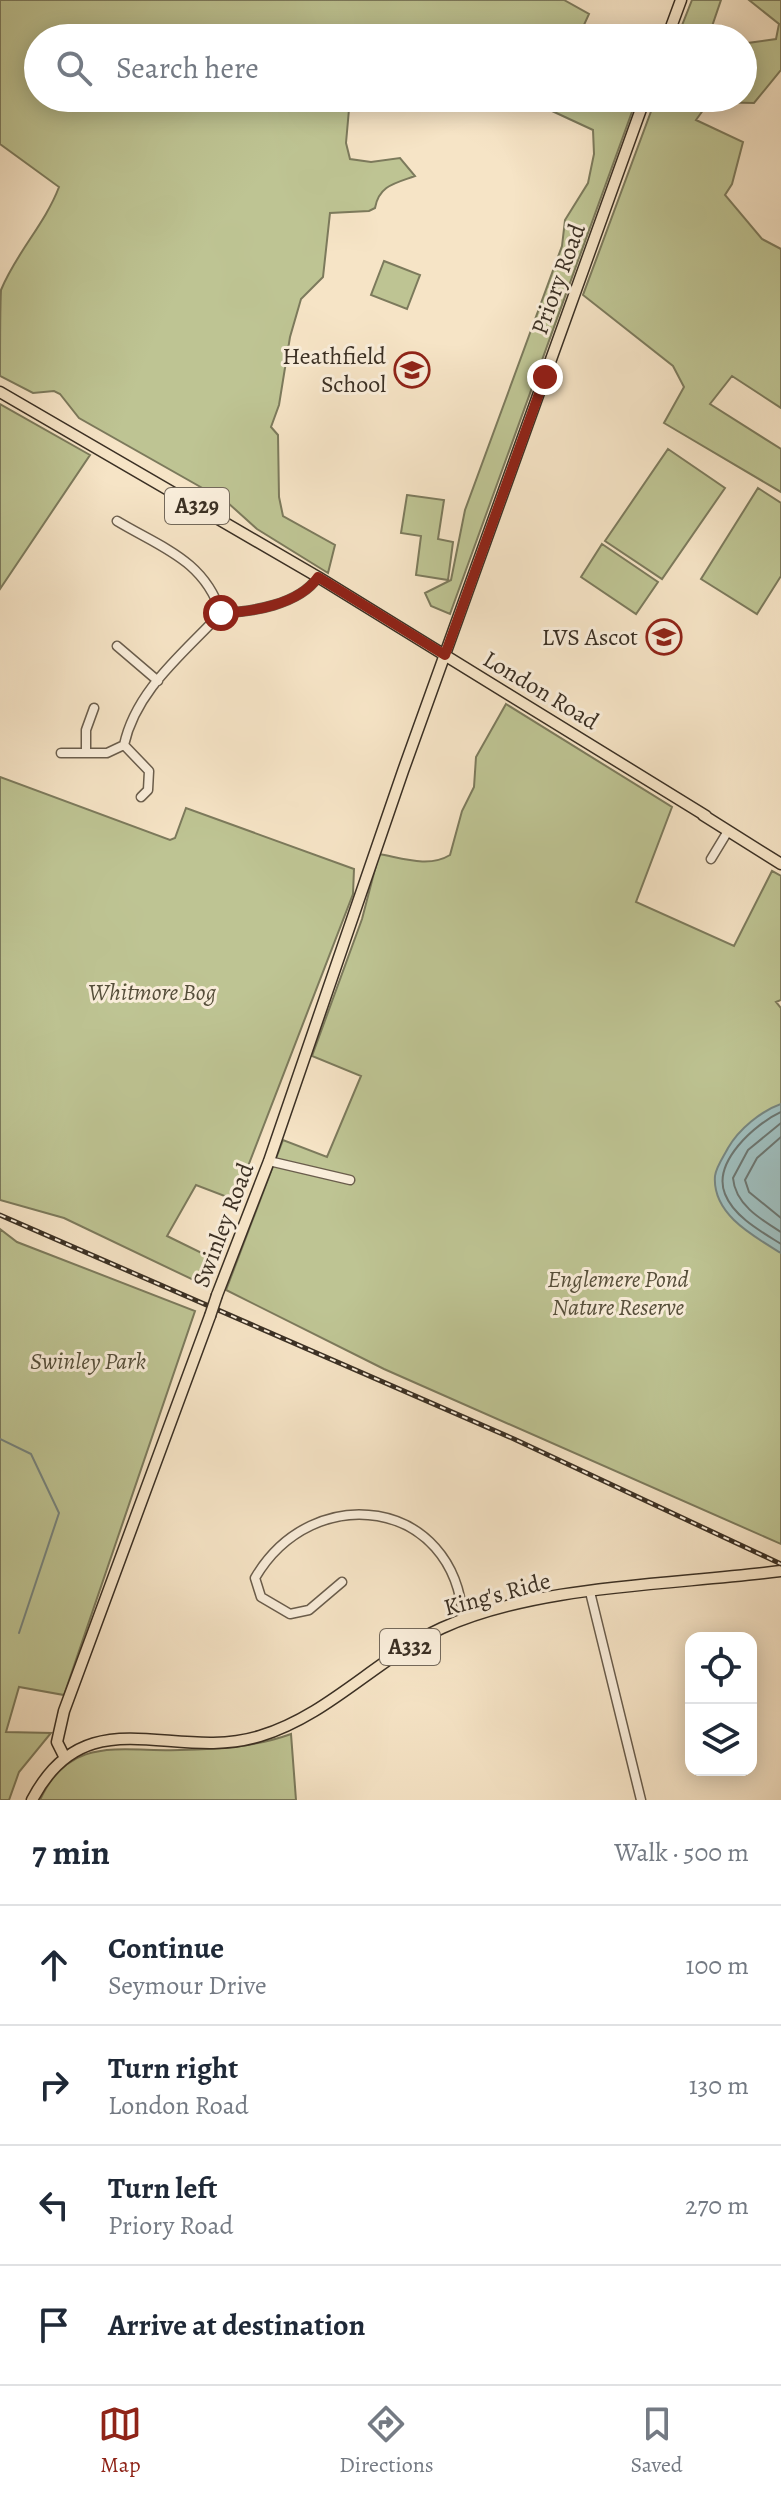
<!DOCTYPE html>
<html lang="en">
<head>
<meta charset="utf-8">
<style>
	:root { --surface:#fff; --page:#f6f6f7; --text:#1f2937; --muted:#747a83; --line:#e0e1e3; --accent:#8f2418 }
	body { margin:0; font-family:Alegreya,serif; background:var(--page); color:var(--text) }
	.controls { position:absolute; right:24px; bottom:24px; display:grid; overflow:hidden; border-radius:16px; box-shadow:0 4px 20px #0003 }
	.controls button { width:72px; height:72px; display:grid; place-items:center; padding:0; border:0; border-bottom:2px solid var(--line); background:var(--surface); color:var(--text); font:40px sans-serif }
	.stop { position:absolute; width:24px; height:24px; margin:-18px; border:6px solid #8f2418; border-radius:50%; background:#fff }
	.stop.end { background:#8f2418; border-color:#fff; box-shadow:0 2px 8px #0008 }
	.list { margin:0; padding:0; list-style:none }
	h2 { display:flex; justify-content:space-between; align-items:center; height:104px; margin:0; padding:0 32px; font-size:34px }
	h2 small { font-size:26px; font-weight:400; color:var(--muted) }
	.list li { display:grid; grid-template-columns:52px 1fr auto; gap:24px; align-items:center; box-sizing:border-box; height:120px; padding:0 32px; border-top:2px solid var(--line) }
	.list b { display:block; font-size:30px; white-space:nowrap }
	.list p { margin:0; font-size:26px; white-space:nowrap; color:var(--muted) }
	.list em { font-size:26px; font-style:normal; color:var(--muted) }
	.icon { flex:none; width:44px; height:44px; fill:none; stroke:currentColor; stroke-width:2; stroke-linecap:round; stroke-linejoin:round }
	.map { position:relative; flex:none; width:781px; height:1800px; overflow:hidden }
	.search { position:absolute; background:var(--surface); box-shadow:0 4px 20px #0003; left:24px; right:24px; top:24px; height:88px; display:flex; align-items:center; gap:20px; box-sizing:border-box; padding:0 28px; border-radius:44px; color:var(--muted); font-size:30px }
	.sheet { height:584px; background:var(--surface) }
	nav { display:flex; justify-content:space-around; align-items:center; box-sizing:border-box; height:112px; border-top:2px solid var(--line); background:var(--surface); font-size:22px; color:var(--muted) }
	nav a { display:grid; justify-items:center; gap:4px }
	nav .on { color:var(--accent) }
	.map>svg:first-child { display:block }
</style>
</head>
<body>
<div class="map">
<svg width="781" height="1800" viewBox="0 0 781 1800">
	<rect width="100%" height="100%" fill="#f6e4c6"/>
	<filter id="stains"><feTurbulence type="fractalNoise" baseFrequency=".0025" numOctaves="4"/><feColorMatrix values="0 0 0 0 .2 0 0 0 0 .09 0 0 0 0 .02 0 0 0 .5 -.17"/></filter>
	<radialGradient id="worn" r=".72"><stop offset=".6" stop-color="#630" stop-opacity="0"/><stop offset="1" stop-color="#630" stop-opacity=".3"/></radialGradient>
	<path fill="#bec493" stroke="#7c7a5c" stroke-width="2" d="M 0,0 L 564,0 L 589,14 L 583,27 L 601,38 L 38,38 L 38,98 L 350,98 L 346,143 L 350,159 L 371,162 L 400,158 L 415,176 C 396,183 379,185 375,208 L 369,211 L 330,213 L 323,277 L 301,299 L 290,337 L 279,405 L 271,427 L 278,435 L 279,497 L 283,516 L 335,545 L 328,573 L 257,529 L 227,502 L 79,418 L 60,394 L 54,391 L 33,393 L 0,376 C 0,355 0,308 1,290 C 16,253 45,224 59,187 L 0,144 Z
		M 692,0 L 721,0 L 708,38 L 677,38 Z
		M 749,0 L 781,0 L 781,70 L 754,103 L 709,102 L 696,120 L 743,142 L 732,184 L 725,195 L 762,239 L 781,249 L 781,408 L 732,376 L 710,404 L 781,449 L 781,492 L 664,423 L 684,387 L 673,366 L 583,295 L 656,98 L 743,98 L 743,62 L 748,43 L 776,39 L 779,24 Z
		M 524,98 L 637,98 L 450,614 L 431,606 L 425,593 L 451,580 L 465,510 L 562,246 L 565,220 L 588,183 L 594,154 L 593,130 Z
		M 384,261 L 420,275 L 407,309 L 371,295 Z
		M 0,404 L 90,455 L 0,589 Z
		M 668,449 L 725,488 L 662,579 L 605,541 Z
		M 758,488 L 781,503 L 781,576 L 757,614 L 701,579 Z
		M 407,495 L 444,500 L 438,539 L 453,542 L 448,580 L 416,575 L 421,536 L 401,533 Z
		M 602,544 L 658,582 L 636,614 L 581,577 Z
		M 506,704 L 672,807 L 636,902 L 734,946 L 772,871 L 781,876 L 781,1000 L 776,1002 L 781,1008 L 781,1544 L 384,1369 L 226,1290 L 283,1140 L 327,1157 L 361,1076 L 312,1056 L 362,919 L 379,854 C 402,858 429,868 450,855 L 462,811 L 474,787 L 476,757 Z
		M 0,777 L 170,840 L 175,838 L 186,808 L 354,869 L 353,894 L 235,1200 L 196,1185 L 167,1236 L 214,1259 L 204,1285 L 64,1218 L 0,1200 Z
		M 0,1229 L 17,1242 L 195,1311 L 64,1695 L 19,1687 L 6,1732 L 51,1733 L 19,1772 L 9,1800 L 0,1800 Z
		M 291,1734 L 296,1800 L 40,1800 C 70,1734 122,1752 180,1750 C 219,1749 255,1747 291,1734 Z"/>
	<path fill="#9fbdbc" stroke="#77857f" stroke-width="2" d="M 781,1104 L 781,1253 C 753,1236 712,1214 715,1176 C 716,1167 724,1156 728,1148 C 739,1129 761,1111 781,1104 Z"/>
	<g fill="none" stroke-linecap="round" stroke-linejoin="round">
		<path stroke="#6d7670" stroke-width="2" d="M 781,1112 C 755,1124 712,1162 725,1194 C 734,1217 762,1232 781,1244
			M 781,1123 L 748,1150 L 733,1178 C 735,1204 760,1219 781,1232
			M 781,1137 L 757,1158 L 745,1180 L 749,1192 L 781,1218"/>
		<path stroke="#77857f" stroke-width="2" d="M 0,1439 L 31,1454 L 59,1513 L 19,1633"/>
		<defs>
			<path id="minor" d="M 599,33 L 610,38
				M 117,521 C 162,548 204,560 221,613
				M 117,646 L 158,681
				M 124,745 C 136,690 183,654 221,613 C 251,612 299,605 318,577
				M 124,745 L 149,771 L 148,790 L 141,797
				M 61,753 L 107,753 L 124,745
				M 86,753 L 86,730 L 94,708
				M 711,859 L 728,831
				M 269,1161 L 350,1180
				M 342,1582 L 309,1610 L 290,1614 L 261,1597 L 255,1578 C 313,1479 455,1498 463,1619
				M 590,1592 L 641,1800"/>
			<path id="major" d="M 667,38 L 681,0
				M 0,392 L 318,577 L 706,816
				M 703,815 L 781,864
				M 217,1295 L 269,1161 L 403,771 L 645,98
				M 64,1756 L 57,1742 L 64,1711 L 210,1316
				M 32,1800 C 87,1695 173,1763 260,1736 C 329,1715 377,1658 442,1628 C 539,1584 675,1585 781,1571"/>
		</defs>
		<use href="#minor" stroke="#6a5d4c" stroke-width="11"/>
		<use href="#major" stroke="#3b3024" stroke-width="13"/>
		<use href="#minor" stroke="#f9edda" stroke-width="8"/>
		<use href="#major" stroke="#f6e4c6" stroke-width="10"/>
		<defs>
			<path id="rail" d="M 0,1215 L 514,1439 L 781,1564"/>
		</defs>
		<use href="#rail" stroke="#3b3024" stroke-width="5"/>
		<use href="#rail" stroke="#f9edda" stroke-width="2" stroke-dasharray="6" stroke-linecap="butt"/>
		<defs>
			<path id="major-bridge" d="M 210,1316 L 217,1295"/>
		</defs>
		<use href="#major-bridge" stroke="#3b3024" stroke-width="13" stroke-linecap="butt"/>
		<use href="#major-bridge" stroke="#f6e4c6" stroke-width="10"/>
	</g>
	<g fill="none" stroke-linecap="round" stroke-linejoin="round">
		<path stroke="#8f2418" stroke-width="10" d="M 221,613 C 251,612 299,605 318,577 L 445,655 L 545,377"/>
	</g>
	<defs>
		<symbol id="school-ring" viewBox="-11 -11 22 22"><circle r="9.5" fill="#f9edda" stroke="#8f2418" stroke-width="1.5"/><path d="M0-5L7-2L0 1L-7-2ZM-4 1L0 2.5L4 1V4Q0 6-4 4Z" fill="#8f2418"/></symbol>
	</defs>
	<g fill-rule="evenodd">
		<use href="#school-ring" x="392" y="350" width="40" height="40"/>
		<use href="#school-ring" x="644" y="617" width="40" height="40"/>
	</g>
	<g text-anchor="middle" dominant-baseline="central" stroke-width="6" stroke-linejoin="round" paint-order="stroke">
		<g fill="#f9edda" stroke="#74695b" stroke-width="2">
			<rect x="165" y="488" width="64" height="36" rx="6"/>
			<rect x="380" y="1629" width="60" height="36" rx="6"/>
		</g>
		<g font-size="22" font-weight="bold" fill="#3b3024">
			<text x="197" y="506">A329</text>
			<text x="410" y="1647">A332</text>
		</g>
		<g font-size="24" fill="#3b3024" stroke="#f9edda">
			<text transform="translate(558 279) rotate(-70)">Priory Road</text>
			<text transform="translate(541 690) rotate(31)">London Road</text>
			<text transform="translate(223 1225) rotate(-69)">Swinley Road</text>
			<text transform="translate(497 1594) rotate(-15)">King's Ride</text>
		</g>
		<g font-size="24" fill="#3b3024" stroke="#f9edda" text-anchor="end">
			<text x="386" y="356">Heathfield<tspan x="386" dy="28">School</tspan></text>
			<text x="638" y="637">LVS Ascot</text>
		</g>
		<g font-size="24" font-style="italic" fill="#554e3a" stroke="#f9edda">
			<text x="152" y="992">Whitmore Bog</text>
			<text x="618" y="1279">Englemere Pond<tspan x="618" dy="28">Nature Reserve</tspan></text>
			<text x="88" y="1361">Swinley Park</text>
		</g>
	</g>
	<rect width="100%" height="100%" filter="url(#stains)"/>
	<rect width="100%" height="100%" fill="url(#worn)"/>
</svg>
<div class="controls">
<button><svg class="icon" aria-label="locate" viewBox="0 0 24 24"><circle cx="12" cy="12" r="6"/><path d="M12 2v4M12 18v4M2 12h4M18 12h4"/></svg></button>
<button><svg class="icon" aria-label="layers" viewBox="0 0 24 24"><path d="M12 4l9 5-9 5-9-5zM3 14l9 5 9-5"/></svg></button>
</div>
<div class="stop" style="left:221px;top:613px"></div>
<div class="stop end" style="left:545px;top:377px"></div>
<div class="search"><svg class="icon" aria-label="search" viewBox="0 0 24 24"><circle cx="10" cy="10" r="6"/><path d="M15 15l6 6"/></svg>Search here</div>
</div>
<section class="sheet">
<h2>7 min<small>Walk · 500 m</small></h2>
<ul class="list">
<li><svg class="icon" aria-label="ahead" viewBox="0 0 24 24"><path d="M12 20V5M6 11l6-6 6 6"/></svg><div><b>Continue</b><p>Seymour Drive</p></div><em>100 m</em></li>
<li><svg class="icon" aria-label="right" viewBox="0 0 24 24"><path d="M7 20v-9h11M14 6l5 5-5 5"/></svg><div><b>Turn right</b><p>London Road</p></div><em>130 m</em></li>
<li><svg class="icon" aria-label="left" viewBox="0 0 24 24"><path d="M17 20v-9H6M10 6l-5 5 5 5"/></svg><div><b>Turn left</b><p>Priory Road</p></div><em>270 m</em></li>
<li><svg class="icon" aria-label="arrive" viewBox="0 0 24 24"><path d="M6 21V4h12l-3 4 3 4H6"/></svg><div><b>Arrive at destination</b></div></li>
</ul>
</section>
<nav>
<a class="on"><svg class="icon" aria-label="map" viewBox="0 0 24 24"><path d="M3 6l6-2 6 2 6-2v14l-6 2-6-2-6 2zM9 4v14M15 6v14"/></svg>Map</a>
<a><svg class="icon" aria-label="directions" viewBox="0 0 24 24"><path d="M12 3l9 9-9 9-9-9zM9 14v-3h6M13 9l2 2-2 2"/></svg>Directions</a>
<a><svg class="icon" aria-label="saved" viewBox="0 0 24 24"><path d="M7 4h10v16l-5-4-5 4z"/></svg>Saved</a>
</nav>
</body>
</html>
